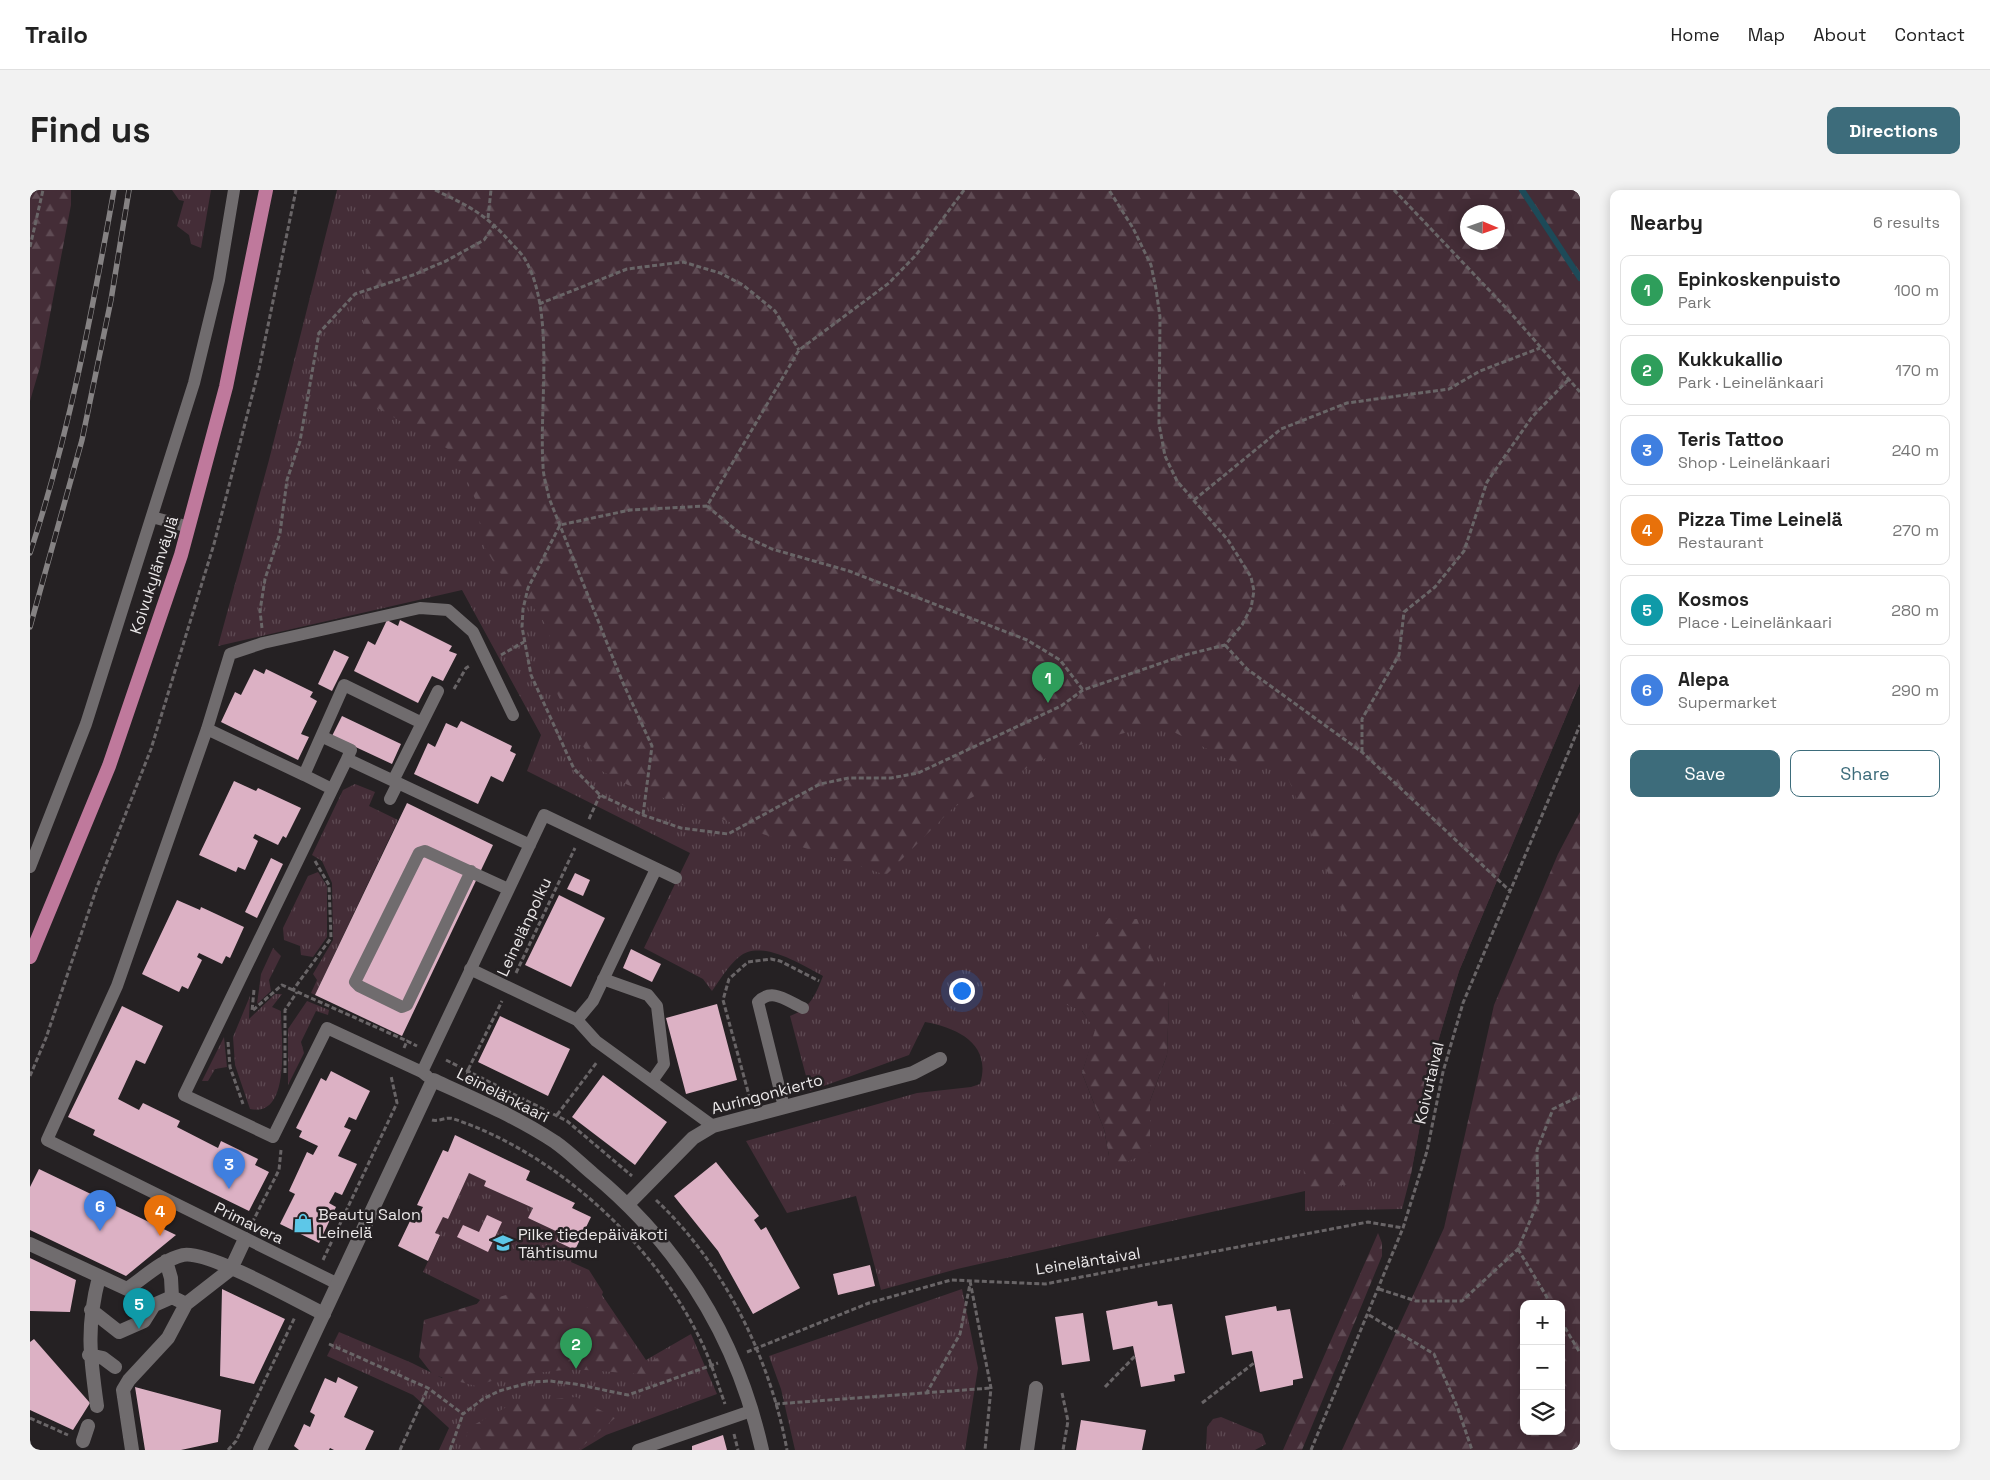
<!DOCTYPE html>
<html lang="en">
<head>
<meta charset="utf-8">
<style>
	:root { --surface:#fff; --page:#f2f2f2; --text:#222; --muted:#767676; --line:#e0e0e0; --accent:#3d6c7b }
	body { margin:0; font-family:"Space Grotesk",sans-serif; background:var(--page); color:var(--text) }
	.controls { position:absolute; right:15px; bottom:15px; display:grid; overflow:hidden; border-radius:10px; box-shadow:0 2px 12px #0003 }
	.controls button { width:45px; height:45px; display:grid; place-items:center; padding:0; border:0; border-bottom:1px solid var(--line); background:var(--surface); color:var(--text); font:25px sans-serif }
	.compass { position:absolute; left:1430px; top:15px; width:45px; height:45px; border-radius:50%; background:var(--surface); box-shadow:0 2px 12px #0003; rotate:92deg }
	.you { position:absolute; left:931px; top:800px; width:18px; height:18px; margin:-12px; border:4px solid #fff; border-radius:50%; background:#1a73e8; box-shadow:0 0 0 8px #1a73e833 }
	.badge { display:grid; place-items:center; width:32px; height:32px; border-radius:50%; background:var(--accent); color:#fff; font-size:16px; font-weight:700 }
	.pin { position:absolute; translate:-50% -41px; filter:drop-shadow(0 1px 2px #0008) }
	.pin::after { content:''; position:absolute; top:26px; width:18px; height:15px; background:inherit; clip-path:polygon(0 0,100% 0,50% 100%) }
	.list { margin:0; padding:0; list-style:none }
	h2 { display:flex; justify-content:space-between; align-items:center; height:65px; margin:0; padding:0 20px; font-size:21px }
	h2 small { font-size:16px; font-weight:400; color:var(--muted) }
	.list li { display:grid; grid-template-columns:32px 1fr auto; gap:15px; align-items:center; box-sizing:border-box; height:70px; margin:0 10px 10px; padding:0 10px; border:1px solid var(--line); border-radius:10px }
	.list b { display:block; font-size:19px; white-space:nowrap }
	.list p { margin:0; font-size:16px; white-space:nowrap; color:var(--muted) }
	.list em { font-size:16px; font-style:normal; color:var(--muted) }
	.actions { display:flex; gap:10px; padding:15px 20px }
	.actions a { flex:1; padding:11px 0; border:1px solid var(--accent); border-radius:10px; text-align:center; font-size:18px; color:var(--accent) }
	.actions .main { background:var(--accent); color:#fff }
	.icon { flex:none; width:28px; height:28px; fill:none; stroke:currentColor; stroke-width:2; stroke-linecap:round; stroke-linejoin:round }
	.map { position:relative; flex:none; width:1550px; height:1260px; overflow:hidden; border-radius:10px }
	header { display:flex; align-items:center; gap:30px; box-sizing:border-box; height:70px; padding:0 25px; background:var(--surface); border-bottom:1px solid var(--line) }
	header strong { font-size:24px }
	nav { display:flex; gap:28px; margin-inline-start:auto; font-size:18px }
	.intro { display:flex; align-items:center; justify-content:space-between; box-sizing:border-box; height:120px; padding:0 30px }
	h1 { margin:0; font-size:35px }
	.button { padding:12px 22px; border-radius:10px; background:var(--accent); color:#fff; font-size:18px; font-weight:700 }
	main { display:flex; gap:30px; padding:0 30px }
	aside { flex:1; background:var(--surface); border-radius:10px; box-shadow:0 2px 12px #0003 }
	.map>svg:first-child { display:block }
</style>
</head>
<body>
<header>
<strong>Trailo</strong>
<nav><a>Home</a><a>Map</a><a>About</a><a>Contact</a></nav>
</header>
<div class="intro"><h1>Find us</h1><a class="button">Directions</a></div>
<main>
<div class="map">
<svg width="1550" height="1260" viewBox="0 0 1550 1260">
	<defs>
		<pattern id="grass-tufts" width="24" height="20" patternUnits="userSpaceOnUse" patternTransform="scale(1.25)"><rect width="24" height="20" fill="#442d37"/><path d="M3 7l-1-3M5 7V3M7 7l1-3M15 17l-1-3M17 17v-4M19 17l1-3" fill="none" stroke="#5f4b54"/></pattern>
		<pattern id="forest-firs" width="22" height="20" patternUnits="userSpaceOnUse" patternTransform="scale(1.25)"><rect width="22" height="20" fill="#442d37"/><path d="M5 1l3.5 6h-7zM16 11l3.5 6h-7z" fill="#5f4b54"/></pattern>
	</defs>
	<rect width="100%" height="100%" fill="#252123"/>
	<path fill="url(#grass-tufts)" fill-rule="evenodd" d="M 142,0 L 181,0 L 171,58 L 161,54 L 159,45 L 147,36 L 154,11 L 149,10 Z
		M 307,0 L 1550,0 L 1550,493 L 1429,781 L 1401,875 L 1381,984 L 1372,1019 L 1275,1021 L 1275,1001 L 927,1079 L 851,1100 L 826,1006 L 757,1023 L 716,951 L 887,903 L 941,897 L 950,894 C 962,855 929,838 895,832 L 879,865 L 780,901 L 760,826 C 780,819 786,804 793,786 C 772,775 730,748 709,767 C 698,776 690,790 682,801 L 673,789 L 614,758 L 660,663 L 497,581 L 511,545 L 432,400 L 188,456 L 239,270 ZM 1438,22 L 1468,22 L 1468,52 L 1438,52 ZM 1139,809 L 1137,865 L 1120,911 L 1120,962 L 1079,966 L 1074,939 L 1052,883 L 1066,840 L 1052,821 Z
		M 325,594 L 345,602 L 339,616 L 368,630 L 285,805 L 281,803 L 287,790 L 283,784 L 303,750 L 302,693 L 292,671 L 282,665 L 313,600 Z
		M 288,682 L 297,696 L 297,747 L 283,767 L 271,765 L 270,756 L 254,750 L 253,738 L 278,686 Z
		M 243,758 L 251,766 L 239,790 L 241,801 L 227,814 L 231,784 Z
		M 245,804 L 252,804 L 242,817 L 251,821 C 251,847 262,928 220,919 L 205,875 L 203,847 L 220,806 L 219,829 Z
		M 277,811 L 299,820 L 298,825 L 286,821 L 271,852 L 274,863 L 258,895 L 258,839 Z
		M 194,847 L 197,877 L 185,879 L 178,891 L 172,891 Z
		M 439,983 L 456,991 L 454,996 L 503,1018 L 498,1028 L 530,1043 L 526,1051 L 545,1060 L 541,1072 L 559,1080 L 573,1102 L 572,1105 L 616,1170 L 661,1144 L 687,1204 L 576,1245 L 551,1260 L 409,1260 L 419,1238 L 383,1205 L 297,1166 L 309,1142 L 382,1173 L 412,1188 L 443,1119 L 450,1110 L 393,1082 L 410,1046 L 405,1043 L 413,1027 L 418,1029 Z
		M 932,1099 L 948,1178 L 935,1260 L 765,1260 L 751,1199 L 739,1166 Z
		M 1191,1227 L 1232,1244 L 1236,1254 L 1225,1260 L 1176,1260 L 1177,1237 L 1183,1229 Z"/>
	<path fill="url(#forest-firs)" fill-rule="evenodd" d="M 0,0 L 41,0 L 41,15 L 10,177 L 0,211 Z
		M 343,0 L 1550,0 L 1550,493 L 1429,781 L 1401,875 L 1381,984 L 1275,1001 L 1273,969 L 1311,924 L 1326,824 L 1311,714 L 1252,574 L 1205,573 L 1128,534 L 1031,560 L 924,617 L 856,685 L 727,642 L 598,595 L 566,578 L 553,556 L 520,489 L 519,439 L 501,414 L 475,391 L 454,356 L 450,340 L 449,319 L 433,279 L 423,262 L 322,203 L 333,135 ZM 1438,22 L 1468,22 L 1468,52 L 1438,52 Z
		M 1550,622 L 1550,1260 L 1312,1260 L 1414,1038 L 1464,815 L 1528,664 ZM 1494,1114 L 1531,1114 L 1531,1241 L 1494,1241 Z
		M 1079,728 L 1107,729 L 1139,809 L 1137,865 L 1120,911 L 1120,962 L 1087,976 L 1079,966 L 1074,939 L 1052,883 L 1065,840 L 1052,821 L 1030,812 L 1031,794 Z
		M 1348,1043 L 1352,1053 L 1352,1066 L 1272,1260 L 1253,1260 Z
		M 496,1099 L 538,1127 L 572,1110 L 616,1174 L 661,1150 L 670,1173 L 635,1186 L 543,1179 L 477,1186 L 446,1196 L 403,1185 L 389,1167 L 394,1130 Z
		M 546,1207 L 585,1228 L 548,1260 L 434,1260 L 438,1238 L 484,1213 Z"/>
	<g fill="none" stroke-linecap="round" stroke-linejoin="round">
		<path stroke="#1d4a58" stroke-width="6" d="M 1492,0 L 1550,88"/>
	</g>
	<path fill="#dcb1c4" d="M 357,430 L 368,436 L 370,430 L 422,456 L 419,461 L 427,464 L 413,491 L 402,486 L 388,513 L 324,481 L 338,451 L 345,455 Z
		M 304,460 L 319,467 L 302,501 L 288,494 Z
		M 224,479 L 234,484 L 236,479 L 283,502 L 280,507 L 287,511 L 271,544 L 279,547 L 268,570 L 191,532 L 205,502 L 211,505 Z
		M 312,526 L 371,554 L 362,574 L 302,546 Z
		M 431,531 L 482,556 L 480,561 L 486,564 L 473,592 L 461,586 L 448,614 L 384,584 L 398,553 L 405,557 L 416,533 L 427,538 Z
		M 204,591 L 226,601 L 228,598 L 271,618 L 256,648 L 253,646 L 248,655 L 225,644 L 223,648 L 228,651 L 215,680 L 208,677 L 206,682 L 169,665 Z
		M 377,613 L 463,655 L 372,846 L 285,805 Z
		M 241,668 L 253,674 L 227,728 L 215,722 Z
		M 545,683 L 560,690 L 553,706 L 537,699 Z
		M 529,705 L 575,728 L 541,797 L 495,775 Z
		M 147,710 L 170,720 L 171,717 L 214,737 L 200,768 L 196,766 L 192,774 L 169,763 L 167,767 L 172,770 L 158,799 L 152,796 L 149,802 L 112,784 Z
		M 601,759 L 631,774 L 622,792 L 593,778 Z
		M 687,814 L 707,890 L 656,904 L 636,828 Z
		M 92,816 L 133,836 L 115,874 L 106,870 L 88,909 L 109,920 L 113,913 L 150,931 L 147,937 L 188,958 L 191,951 L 228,969 L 225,975 L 239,982 L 219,1021 L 63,945 L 65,940 L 38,927 Z
		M 470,826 L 540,859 L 518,906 L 448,872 Z
		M 301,881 L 340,901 L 326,930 L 319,927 L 314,937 L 321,940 L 308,966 L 327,974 L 312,1005 L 305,1002 L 299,1013 L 306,1017 L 289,1053 L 250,1034 L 265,1004 L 259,1001 L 277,962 L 283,965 L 288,956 L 269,947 L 272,941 L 266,938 L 291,888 L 296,891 Z
		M 573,885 L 637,932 L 605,975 L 542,927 Z
		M 425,945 L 500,981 L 496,990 L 545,1013 L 542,1018 L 561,1027 L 545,1060 L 526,1051 L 530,1043 L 498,1028 L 503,1018 L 454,996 L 456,991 L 439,983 L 418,1029 L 413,1027 L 405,1043 L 410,1045 L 398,1071 L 368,1056 L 380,1031 L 385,1033 L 393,1017 L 387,1015 L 413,960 L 418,962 Z
		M 686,972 L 729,1026 L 724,1030 L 731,1040 L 736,1037 L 770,1098 L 723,1124 L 688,1061 L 644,1006 Z
		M 9,979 L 146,1045 L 96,1086 L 0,1040 L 0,997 Z
		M 457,1025 L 472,1032 L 458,1062 L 427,1047 L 433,1035 L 449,1042 Z
		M 0,1068 L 46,1090 L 40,1122 L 0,1121 Z
		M 840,1075 L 845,1096 L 808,1105 L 803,1084 Z
		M 192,1099 L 255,1129 L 224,1194 L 190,1186 Z
		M 1127,1111 L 1128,1116 L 1142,1114 L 1155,1183 L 1144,1185 L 1145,1191 L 1111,1197 L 1103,1156 L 1083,1160 L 1076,1121 Z
		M 1246,1116 L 1247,1121 L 1260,1119 L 1273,1188 L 1263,1190 L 1263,1195 L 1230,1202 L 1222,1161 L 1202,1165 L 1195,1126 Z
		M 1053,1123 L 1060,1171 L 1032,1175 L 1025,1127 Z
		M 4,1149 L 60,1213 L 43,1240 L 0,1220 L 0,1152 Z
		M 308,1187 L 328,1197 L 314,1227 L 344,1241 L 335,1260 L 304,1260 L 300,1258 L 299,1260 L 269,1260 L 264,1256 L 274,1234 L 280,1237 L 285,1225 L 280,1222 L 295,1188 L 306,1193 Z
		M 105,1197 L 191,1220 L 188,1252 L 151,1260 L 115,1260 Z
		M 1051,1230 L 1116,1240 L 1112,1260 L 1046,1260 Z
		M 693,1245 L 697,1260 L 662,1260 L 662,1256 Z"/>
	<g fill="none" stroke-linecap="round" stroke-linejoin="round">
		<path stroke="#696567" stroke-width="3" stroke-dasharray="5 2.5" stroke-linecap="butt" d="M 405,0 C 439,16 457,25 482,54 C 487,59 493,65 496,71 C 525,124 509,215 513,275 C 513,286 517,297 519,308 L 593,493 L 622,556 L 613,625
			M 934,0 L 886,65 L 859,93 L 769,160 L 677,316 L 600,320 L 530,335 L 498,398 L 493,419 L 492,437 L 501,485 L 544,579 L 570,605 L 613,625 L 651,638 L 698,644 L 790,594 L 819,588 L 861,588 L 888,583 L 1031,516 L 1053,500 L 1155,465 L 1195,455 L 1212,435 L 1221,418 L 1224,401 L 1221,387 L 1198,350 L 1147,291 L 1135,266 L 1129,234 L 1130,127 L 1126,99 L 1121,75 L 1103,38 L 1079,0
			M 1364,0 L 1478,120 L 1550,202
			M 458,28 L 461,0
			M 0,57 L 13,0
			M 509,114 L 597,79 L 653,72 L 690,83 L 713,95 L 745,121 L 769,160
			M 1164,310 L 1251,239 L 1317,213 L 1419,199 L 1450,181 L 1510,158
			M 677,316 L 712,345 L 742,359 L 819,381 L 997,450 L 1030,470 L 1053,500
			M 232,438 L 230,421 L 235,389 L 250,343 L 257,290 L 270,251 L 289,143 L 325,104 L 383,85 L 416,71 L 454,50 L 465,34
			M 1195,455 L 1217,479 L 1332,562 L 1480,701
			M 471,465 L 494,452
			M 424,499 L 436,478 L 441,475
			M 1332,562 L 1332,529 L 1369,465 L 1374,422 L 1405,397 L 1434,361 L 1457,292 L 1502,227 L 1538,190
			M 559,629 L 570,605
			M 285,671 L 299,695 L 301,748 L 263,800 L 377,851
			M 486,783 L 545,658
			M 224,800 L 222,821 L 252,795 L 263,800
			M 198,852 L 200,877 L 213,914
			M 374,858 L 377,851 L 387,856
			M 416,870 L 537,931 L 602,986
			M 255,883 L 255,820 L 267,802
			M 0,886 L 16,848 L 67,697 L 121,559 L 184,354 L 229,179 L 266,0
			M 437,887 L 438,880 L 472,811
			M 720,909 L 693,810 L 699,789 L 718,772 L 741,769 L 750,771 L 789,791
			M 527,925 L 567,872
			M 402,930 C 409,932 417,926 424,929 C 525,963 622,1051 669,1147 C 680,1168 687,1192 695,1214
			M 626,1010 C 694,1074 740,1168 757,1260
			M 222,1033 L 249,980 L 251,960
			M 1488,1059 L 1521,1114
			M 293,1070 L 367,913 L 361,886
			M 940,1091 L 961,1198 L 955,1260
			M 1349,1099 L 1386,1111 L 1432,1111 L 1488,1059 L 1508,1012 L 1507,960 L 1523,919 L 1550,906
			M 1339,1125 L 1404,1164 L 1427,1216 L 1442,1260
			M 1531,1131 L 1550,1163
			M 299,1154 L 398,1198 L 433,1224 L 453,1209 L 469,1201 L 502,1192 L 520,1191 L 545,1194 L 598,1205 L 688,1173
			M 717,1162 L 839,1113 L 921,1090 L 1015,1094 L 1338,1032 L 1373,1038
			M 1075,1197 L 1105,1166
			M 1032,1203 L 1038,1231 L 1033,1260
			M 896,1204 L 930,1144 L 940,1094
			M 1172,1213 L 1224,1173
			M 745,1214 L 961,1198
			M 0,1228 L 38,1245
			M 704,1244 L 708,1260
			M 198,1260 L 206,1251 L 265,1127
			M 370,1260 L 398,1198
			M 420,1260 L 433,1224
			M 1281,1260 L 1373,1038 L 1397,961 L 1413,882 L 1433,813 L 1550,535"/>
		<path stroke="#706c6e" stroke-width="12" d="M 122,327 L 159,337
			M 392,533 L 408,501
			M 177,539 L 274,585
			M 293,547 L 321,560 L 317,569
			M 302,599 L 274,585 L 314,495 L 392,533 L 363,591
			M 360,609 L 368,593
			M 0,677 L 56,534 L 164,193 L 189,90 L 204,0
			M 441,681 L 377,815 L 372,817 L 329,796 L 325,792 L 389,663 L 395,661 L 478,699
			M 440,779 L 547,830 L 566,851 L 683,936
			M 573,789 L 618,805 L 627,816 L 634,874 L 622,891
			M 547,830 L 563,811 L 626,679
			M 392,882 L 297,838 L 243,947 L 154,905 L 317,569 L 500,655
			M 397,886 L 392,882 L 514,625 L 646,688
			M 754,917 L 728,812 C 742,797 757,811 773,818
			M 308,1094 L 17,950 L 87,796 L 177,539 L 200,464 L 233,453 L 390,418 L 418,420 L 443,442 L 483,525
			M 608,1260 L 721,1221"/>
		<path stroke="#706c6e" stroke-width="14" d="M 0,1054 L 97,1099 C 115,1087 132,1070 153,1065 C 178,1060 267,1111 294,1124
			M 136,1071 L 141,1088 L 142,1107
			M 61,1120 L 89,1142 L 114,1131 L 124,1115 L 142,1107 L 156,1114
			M 59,1165 L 73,1168 L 85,1177
			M 67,1216 C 60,1166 56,1137 69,1087
			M 53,1251 L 58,1236
			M 102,1260 L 93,1200 L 99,1190 L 138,1148 L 156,1114 L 201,1079 L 215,1049"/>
		<path stroke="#706c6e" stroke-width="14" d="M 598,1014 L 663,948 L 683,936 L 883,883 L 910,869
			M 230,1260 L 403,890 C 445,909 487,927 525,952 C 538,961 550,973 563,984 C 651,1057 707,1148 732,1260
			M 997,1260 L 1006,1198"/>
		<path stroke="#bf799c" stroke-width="14" d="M 0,767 L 79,576 L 151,365 L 196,197 L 236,0"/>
		<defs>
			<path id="rail" d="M 0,363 C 39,245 62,122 84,0
				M 0,437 L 52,250 L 81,110 L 99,0"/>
		</defs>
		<use href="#rail" stroke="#858283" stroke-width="5.5"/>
		<use href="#rail" stroke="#252123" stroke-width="4" stroke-dasharray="11" stroke-linecap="butt"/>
	</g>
	<defs>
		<symbol id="shop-bare" viewBox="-9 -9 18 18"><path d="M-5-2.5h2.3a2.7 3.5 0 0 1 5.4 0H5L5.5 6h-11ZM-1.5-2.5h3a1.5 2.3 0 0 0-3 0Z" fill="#5dc7e8" stroke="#252123" stroke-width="2.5" paint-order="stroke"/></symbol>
		<symbol id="school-bare" viewBox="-9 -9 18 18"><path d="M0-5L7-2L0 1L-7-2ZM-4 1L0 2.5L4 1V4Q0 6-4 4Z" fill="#5dc7e8" stroke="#252123" stroke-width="2.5" paint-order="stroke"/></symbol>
	</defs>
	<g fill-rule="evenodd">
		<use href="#shop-bare" x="259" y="1019" width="28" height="28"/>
		<use href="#school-bare" x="459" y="1039" width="28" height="28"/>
	</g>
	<g text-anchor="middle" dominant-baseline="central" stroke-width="5" stroke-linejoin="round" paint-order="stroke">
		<g font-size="16" fill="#ebe8e9" stroke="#252123">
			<text transform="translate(124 385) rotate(-72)">Koivukylänväylä</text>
			<text transform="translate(494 737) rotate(-65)">Leinelänpolku</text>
			<text transform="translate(1399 893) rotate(-77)">Koivutaival</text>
			<text transform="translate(737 904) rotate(-15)">Auringonkierto</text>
			<text transform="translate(473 905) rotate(27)">Leinelänkaari</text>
			<text transform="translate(219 1033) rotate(26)">Primavera</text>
			<text transform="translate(1058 1071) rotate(-9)">Leineläntaival</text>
		</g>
		<g font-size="16" fill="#ebe8e9" stroke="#252123" text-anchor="start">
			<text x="288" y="1024">Beauty Salon<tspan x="288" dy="18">Leinelä</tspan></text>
			<text x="488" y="1044">Pilke tiedepäiväkoti<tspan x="488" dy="18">Tähtisumu</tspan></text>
		</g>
	</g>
</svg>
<div class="controls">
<button>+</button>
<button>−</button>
<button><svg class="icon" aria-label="layers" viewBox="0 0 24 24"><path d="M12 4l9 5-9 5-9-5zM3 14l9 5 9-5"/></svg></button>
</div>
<svg class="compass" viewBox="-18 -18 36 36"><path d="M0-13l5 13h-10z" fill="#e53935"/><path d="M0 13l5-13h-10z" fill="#767676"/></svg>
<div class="you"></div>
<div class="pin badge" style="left:1018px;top:513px;background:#2e9e5b">1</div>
<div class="pin badge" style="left:546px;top:1179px;background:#2e9e5b">2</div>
<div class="pin badge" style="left:199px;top:999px;background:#3f7fe0">3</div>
<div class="pin badge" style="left:130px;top:1046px;background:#e8710a">4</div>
<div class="pin badge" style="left:109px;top:1139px;background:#0f9aa8">5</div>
<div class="pin badge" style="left:70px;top:1041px;background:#3f7fe0">6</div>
</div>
<aside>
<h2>Nearby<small>6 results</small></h2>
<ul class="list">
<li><span class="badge" style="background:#2e9e5b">1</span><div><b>Epinkoskenpuisto</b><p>Park</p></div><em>100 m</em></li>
<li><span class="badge" style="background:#2e9e5b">2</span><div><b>Kukkukallio</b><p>Park · Leinelänkaari</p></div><em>170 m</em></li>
<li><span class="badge" style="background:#3f7fe0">3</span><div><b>Teris Tattoo</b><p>Shop · Leinelänkaari</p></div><em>240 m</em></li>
<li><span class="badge" style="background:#e8710a">4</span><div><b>Pizza Time Leinelä</b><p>Restaurant</p></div><em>270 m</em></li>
<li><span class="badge" style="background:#0f9aa8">5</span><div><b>Kosmos</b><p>Place · Leinelänkaari</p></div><em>280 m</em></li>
<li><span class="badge" style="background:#3f7fe0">6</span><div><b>Alepa</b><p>Supermarket</p></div><em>290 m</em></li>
</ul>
<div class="actions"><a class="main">Save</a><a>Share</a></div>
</aside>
</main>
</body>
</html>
